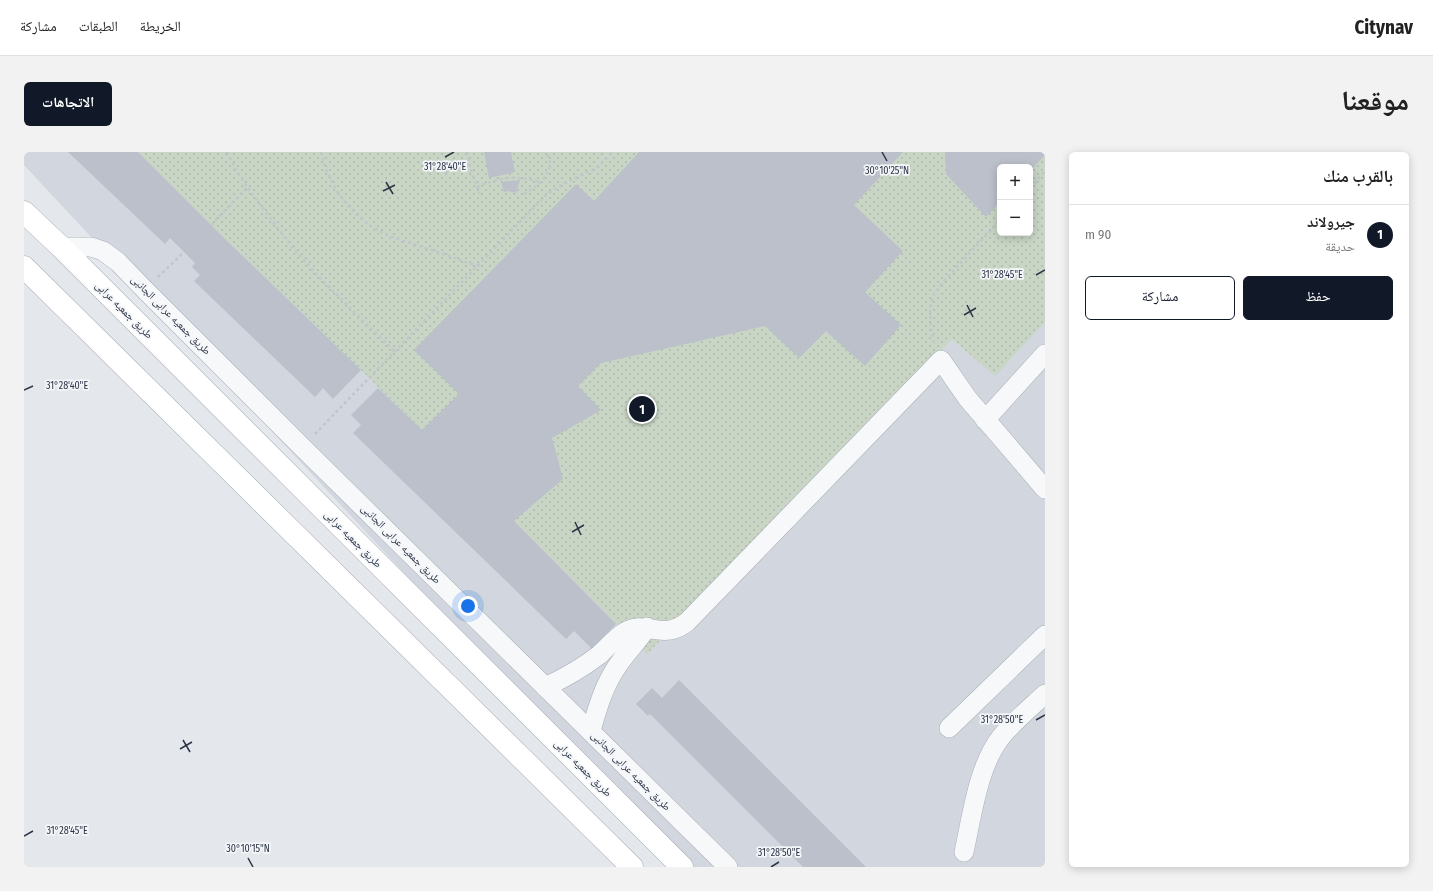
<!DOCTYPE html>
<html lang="ar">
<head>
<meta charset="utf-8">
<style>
	:root { --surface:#fff; --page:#f2f2f2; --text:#222; --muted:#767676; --line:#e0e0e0; --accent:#111827 }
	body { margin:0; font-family:"Fira Sans Condensed","Noto Naskh Arabic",sans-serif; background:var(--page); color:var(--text); direction:rtl }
	.controls { position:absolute; right:12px; top:12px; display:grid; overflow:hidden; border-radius:6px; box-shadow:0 2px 10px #0003 }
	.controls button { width:36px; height:36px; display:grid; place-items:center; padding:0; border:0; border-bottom:1px solid var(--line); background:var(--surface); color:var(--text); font:20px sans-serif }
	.you { position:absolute; left:444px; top:454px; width:14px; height:14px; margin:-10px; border:3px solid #fff; border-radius:50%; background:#1a73e8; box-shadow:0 0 0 6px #1a73e833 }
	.badge { display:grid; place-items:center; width:26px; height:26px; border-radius:50%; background:var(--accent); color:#fff; font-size:13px; font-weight:700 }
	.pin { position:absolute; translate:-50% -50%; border:2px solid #fff; box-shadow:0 1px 4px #0006 }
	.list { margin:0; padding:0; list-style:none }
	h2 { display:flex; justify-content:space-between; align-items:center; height:52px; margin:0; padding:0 16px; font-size:17px }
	h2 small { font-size:13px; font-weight:400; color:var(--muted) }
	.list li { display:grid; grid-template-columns:26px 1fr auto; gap:12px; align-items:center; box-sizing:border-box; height:60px; padding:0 16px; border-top:1px solid var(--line) }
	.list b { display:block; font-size:15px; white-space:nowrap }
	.list p { margin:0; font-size:13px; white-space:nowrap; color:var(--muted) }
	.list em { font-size:13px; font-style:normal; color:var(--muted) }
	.actions { display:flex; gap:8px; padding:12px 16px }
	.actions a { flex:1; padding:9px 0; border:1px solid var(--accent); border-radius:6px; text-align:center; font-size:14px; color:var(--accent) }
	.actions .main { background:var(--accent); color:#fff }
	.map { position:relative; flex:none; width:1021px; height:715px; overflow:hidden; direction:ltr; border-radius:6px }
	header { display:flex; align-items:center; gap:24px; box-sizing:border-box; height:56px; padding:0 20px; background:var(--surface); border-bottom:1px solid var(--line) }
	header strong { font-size:19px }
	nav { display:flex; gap:22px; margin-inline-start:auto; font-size:14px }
	.intro { display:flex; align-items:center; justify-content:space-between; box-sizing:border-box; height:96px; padding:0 24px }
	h1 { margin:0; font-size:28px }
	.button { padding:10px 18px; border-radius:6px; background:var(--accent); color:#fff; font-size:14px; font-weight:700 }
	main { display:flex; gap:24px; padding:0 24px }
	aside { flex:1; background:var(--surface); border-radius:6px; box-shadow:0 2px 10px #0003 }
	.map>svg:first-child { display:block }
</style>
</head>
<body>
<header>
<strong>Citynav</strong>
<nav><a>الخريطة</a><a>الطبقات</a><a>مشاركة</a></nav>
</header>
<div class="intro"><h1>موقعنا</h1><a class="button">الاتجاهات</a></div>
<main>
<aside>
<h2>بالقرب منك<small></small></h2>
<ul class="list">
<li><span class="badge">1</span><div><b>جيرولاند</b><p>حديقة</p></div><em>90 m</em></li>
</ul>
<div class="actions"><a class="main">حفظ</a><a>مشاركة</a></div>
</aside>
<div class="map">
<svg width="1021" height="715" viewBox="0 0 1021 715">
	<defs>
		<pattern id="park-dots" width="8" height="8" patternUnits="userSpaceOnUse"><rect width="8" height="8" fill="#c9d6c5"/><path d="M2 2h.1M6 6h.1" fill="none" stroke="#adb8ab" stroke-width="1.8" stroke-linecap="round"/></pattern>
	</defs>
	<rect width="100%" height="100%" fill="#e4e7ec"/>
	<path fill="#d2d6de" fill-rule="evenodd" d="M 0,0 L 1021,0 L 1021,715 L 654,715 L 0,13 ZM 976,15 L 1006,15 L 1006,81 L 976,81 Z"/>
	<path fill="url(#park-dots)" fill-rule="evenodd" d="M 114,0 L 1021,0 L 1021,170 L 971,224 L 928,187 L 623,502 L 490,369 L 337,218 L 198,84 ZM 976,15 L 1006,15 L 1006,81 L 976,81 Z"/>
	<path fill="#bbc0ca" d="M 44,0 L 114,0 L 198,84 L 337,218 L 309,247 L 299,236 L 291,245 L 170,129 L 176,123 L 168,115 L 171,111 L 146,86 L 141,92 Z
		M 460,0 L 487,0 L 491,20 L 465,26 Z
		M 615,0 L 879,0 L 830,53 L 879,99 L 841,140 L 877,173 L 841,214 L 802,179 L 775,206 L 741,174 L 577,211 L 554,234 L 577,258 L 528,286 L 539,327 L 490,369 L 592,472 L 568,497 L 550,479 L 542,487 L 329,281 L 337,273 L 327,263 L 354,236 L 398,278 L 435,242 L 390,198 L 552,32 L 570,49 Z
		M 921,0 L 1021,0 L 1021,3 L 1006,19 L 1006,15 L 976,15 L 976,50 L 962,65 L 922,22 Z
		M 496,28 L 492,41 L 484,39 L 480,40 L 477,30 Z
		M 655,528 L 842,715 L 779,715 L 626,562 L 624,564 L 612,552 L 628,536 L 638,546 Z"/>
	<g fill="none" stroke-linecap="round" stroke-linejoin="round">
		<defs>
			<path id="street" d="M 37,95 L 67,95 L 79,99 L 94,110 L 121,138 L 278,295 L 704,715
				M 961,268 L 1021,202
				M 521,535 C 541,526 558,516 575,503 C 583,496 591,486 601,480 C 618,470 630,481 646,478 C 653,477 658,474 663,470 L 917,208 L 944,247 L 1021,337
				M 925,576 L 1021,483
				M 567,579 C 573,557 580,533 594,513 C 603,500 614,489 623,475
				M 940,700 C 948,664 954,614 977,585 C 989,570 1007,555 1021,542"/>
			<path id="secondary" d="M 0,60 L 37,95 L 658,715
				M 0,115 L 608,715"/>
		</defs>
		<use href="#street" stroke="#a9aeb7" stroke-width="20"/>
		<use href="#secondary" stroke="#a9aeb7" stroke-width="23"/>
		<path stroke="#c2c5cb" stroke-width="2.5" stroke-dasharray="3 3" stroke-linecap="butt" d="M 203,0 L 211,16 L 223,35 L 267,94 L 296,126 L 370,199
			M 297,0 C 306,37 328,67 363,83 C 373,87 384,90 395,94 C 414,100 433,107 453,114
			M 443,0 L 448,22 L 456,42
			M 421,21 L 445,12
			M 453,35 C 476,25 492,23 516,30
			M 1006,36 L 1021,19
			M 500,42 C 511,36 527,24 526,10 C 525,7 524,3 523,0
			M 187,73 L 223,35
			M 134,125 L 160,100
			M 910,191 L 907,174 L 906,156 L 910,142 L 920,129 L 976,68
			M 291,282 L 523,42 L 539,32 L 574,15 L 589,0"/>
		<use href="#street" stroke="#f7f8fa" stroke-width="19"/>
		<use href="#secondary" stroke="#fff" stroke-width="22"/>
	</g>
	<path fill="none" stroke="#2b3445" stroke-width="1.5" d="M 858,0 L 863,9M 421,5 L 430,0M 362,30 L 369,42M 359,39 L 371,33M 1012,123 L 1021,118M 943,153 L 949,165M 940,163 L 952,156M 0,238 L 9,234M 551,370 L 557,383M 548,380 L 560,373M 1012,568 L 1021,563M 159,588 L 166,600M 156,597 L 168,590M 0,684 L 9,679M 224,706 L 229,715M 747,715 L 755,710"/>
	<g text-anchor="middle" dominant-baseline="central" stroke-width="3.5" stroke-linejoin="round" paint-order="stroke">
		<g font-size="11" fill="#2b3445" stroke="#f4f6f9">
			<text transform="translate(100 158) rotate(45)">طريق جمعيه عرابى</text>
			<text transform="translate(147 163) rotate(45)">طريق جمعيه عرابى الجانبى</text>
			<text transform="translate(329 387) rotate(45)">طريق جمعيه عرابى</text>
			<text transform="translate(377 392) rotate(45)">طريق جمعيه عرابى الجانبى</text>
			<text transform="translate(559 616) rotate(45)">طريق جمعيه عرابى</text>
			<text transform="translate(607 619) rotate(45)">طريق جمعيه عرابى الجانبى</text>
		</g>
	</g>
	<g font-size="10" text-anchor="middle" fill="#2b3445" stroke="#f4f6f9" stroke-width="3.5" stroke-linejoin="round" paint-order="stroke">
		<text x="421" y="18">31°28'40"E</text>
		<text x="863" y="22">30°10'25"N</text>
		<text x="978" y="126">31°28'45"E</text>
		<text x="43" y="237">31°28'40"E</text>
		<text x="978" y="571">31°28'50"E</text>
		<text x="43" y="682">31°28'45"E</text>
		<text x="224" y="700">30°10'15"N</text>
		<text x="755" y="704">31°28'50"E</text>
	</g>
</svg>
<div class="controls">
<button>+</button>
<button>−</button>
</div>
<div class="you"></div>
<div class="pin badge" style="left:618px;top:257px">1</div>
</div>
</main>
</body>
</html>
